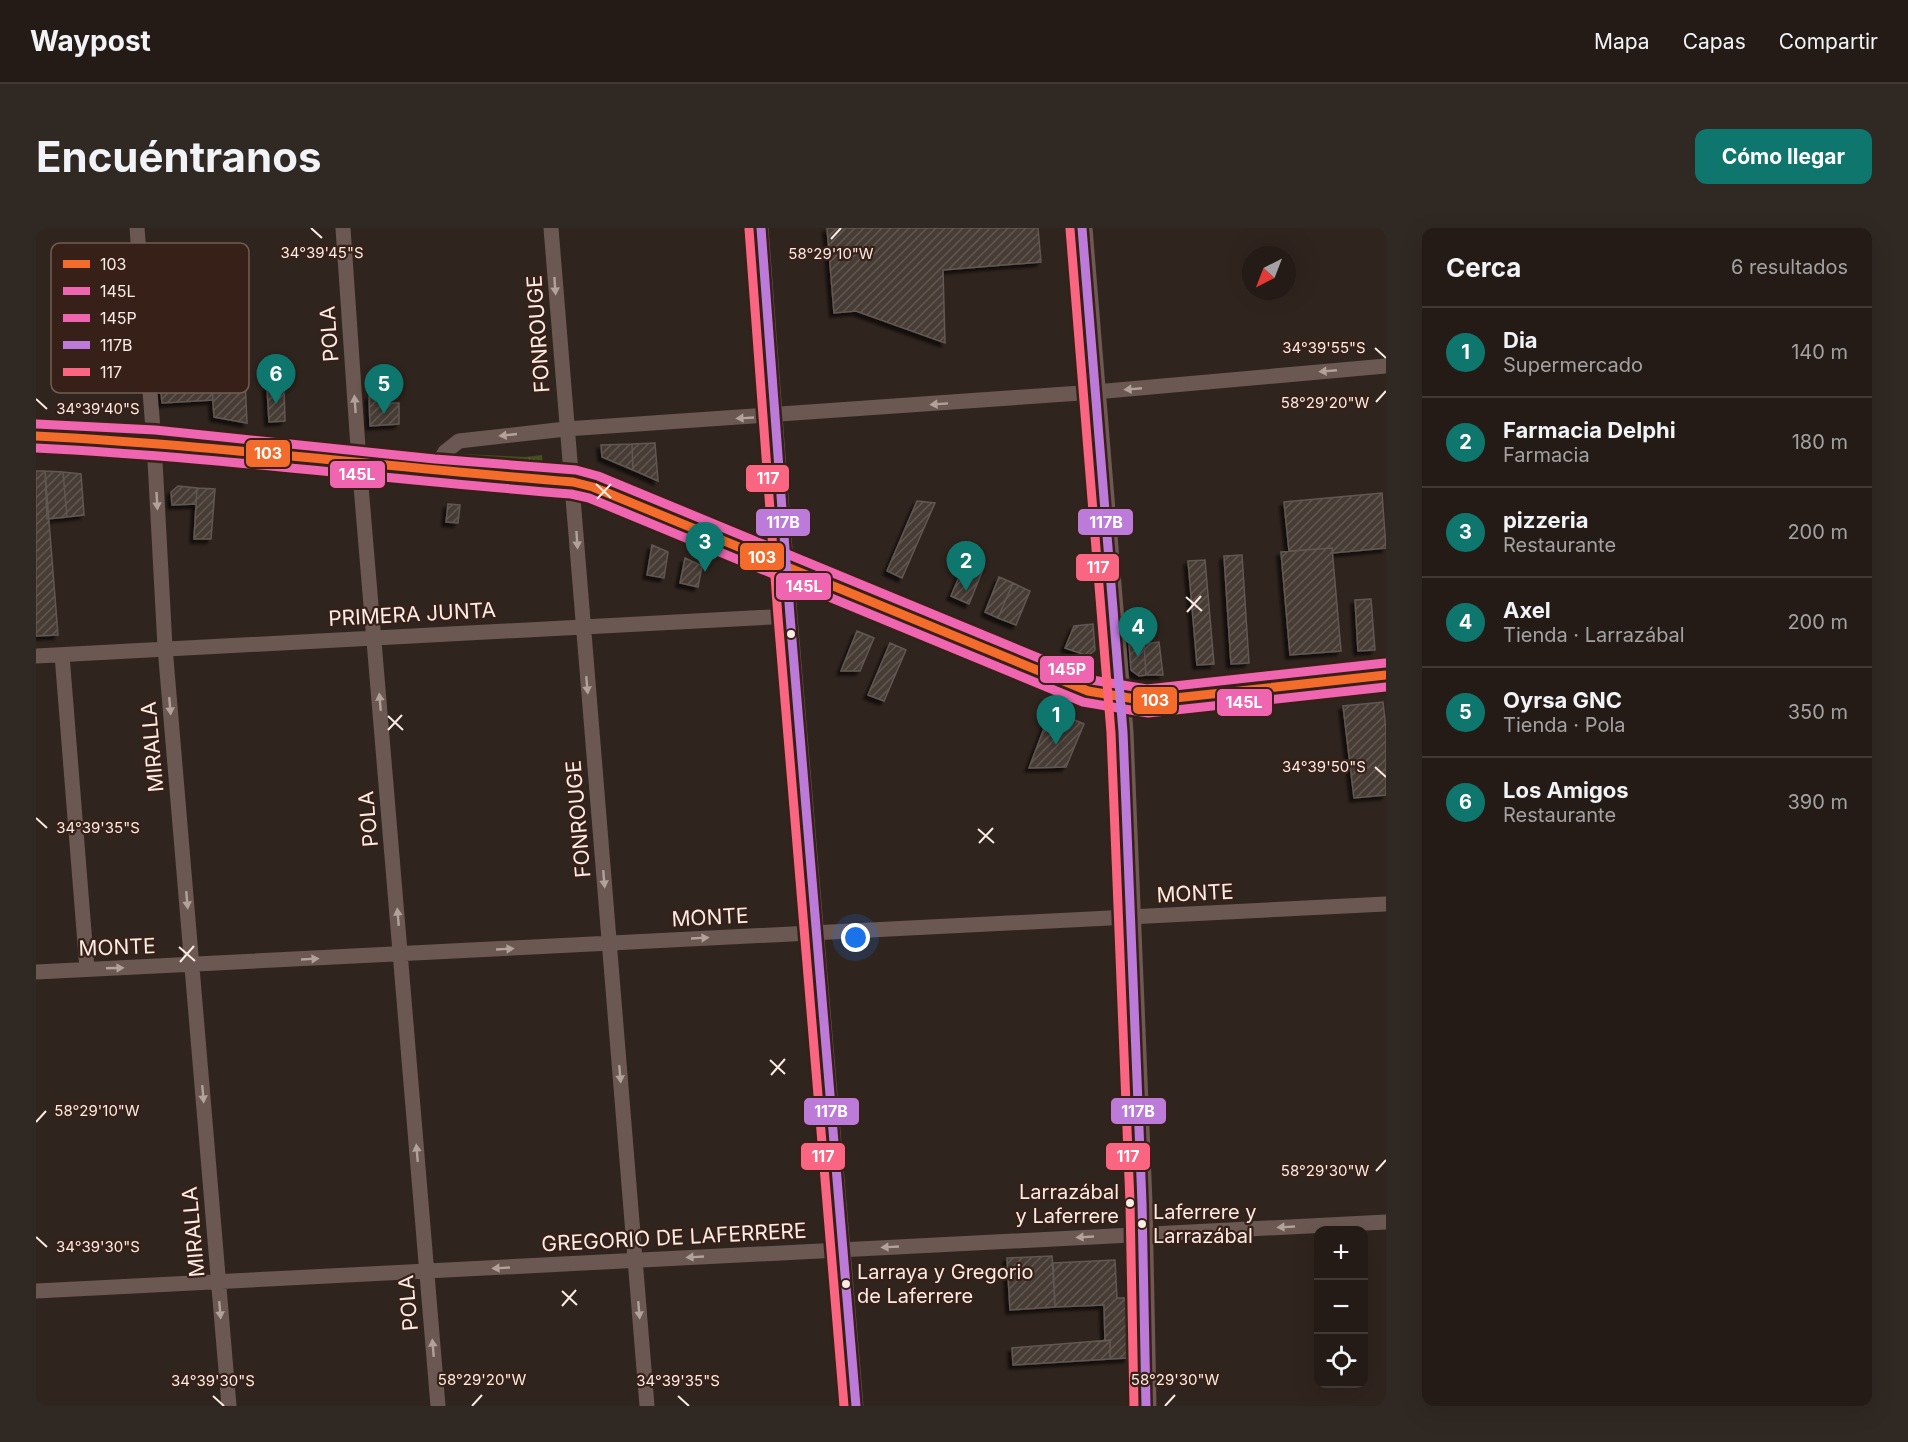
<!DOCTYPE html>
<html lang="es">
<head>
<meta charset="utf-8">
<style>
	:root { --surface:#241b16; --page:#302823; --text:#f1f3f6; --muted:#a3a1a1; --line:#413935; --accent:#0f766e }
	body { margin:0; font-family:Inter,sans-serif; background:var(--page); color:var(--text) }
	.controls { position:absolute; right:18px; bottom:18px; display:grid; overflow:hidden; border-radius:12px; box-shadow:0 6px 24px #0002 }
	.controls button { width:54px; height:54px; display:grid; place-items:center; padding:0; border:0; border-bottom:2px solid var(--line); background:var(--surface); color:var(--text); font:30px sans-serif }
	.compass { position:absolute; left:1206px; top:18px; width:54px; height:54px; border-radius:50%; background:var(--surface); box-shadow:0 6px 24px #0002; rotate:222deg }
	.you { position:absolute; left:820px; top:710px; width:21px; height:21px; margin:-15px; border:4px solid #fff; border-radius:50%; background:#1a73e8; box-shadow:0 0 0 9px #1a73e833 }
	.badge { display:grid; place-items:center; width:39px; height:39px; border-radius:50%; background:var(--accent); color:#fff; font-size:20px; font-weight:700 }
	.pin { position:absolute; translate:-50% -50px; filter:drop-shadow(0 2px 3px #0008) }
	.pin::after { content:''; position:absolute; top:32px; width:21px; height:18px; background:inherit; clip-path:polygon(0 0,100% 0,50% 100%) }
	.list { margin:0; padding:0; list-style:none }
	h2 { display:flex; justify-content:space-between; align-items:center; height:78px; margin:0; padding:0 24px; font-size:26px }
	h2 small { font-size:20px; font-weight:400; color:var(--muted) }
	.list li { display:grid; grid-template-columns:39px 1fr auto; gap:18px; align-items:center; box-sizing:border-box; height:90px; padding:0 24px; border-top:2px solid var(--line) }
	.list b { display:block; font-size:22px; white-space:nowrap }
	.list p { margin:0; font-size:20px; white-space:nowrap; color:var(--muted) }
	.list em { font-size:20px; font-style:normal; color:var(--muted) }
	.icon { flex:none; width:33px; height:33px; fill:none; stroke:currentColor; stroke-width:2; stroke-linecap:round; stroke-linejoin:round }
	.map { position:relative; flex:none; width:1350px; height:1178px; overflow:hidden; border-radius:12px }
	header { display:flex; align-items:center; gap:36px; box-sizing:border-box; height:84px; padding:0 30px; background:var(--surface); border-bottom:2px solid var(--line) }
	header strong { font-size:28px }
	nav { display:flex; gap:33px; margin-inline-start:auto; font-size:21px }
	.intro { display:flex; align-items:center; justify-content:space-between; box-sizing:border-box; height:144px; padding:0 36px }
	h1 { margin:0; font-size:42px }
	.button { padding:15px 27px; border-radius:12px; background:var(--accent); color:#fff; font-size:21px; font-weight:700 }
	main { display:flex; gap:36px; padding:0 36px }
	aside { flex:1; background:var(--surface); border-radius:12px; box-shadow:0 6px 24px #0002 }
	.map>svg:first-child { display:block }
</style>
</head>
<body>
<header>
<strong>Waypost</strong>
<nav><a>Mapa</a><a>Capas</a><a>Compartir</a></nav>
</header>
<div class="intro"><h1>Encuéntranos</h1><a class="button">Cómo llegar</a></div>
<main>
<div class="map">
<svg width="1350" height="1178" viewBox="0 0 1350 1178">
	<defs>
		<pattern id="grass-tufts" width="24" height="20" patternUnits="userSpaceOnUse" patternTransform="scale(1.5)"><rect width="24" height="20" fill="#43501b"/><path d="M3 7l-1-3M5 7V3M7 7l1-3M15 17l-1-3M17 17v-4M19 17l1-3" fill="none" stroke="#5f693c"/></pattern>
		<pattern id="building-hatch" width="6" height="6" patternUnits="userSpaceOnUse" patternTransform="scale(1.5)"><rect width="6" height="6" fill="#463c36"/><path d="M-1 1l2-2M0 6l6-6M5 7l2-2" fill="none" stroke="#625853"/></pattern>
		<filter id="shadow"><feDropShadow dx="-4" dy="4" stdDeviation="1.5" flood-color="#0009"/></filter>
	</defs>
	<rect width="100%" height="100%" fill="#30241e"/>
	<path fill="url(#grass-tufts)" d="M 425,226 L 490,229 L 506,227 L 507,237 L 428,231 L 424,229 Z"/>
	<path fill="url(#building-hatch)" stroke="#625852" stroke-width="1.5" filter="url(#shadow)" d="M 791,0 L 1002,0 L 1005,34 L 907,42 L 909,115 L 820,83 L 798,85 Z
		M 167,37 L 177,172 L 126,175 L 114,41 Z
		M 172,106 L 207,106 L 211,195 L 178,189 Z
		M 248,158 L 249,193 L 233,194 L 231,159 Z
		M 353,167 L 354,175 L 363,175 L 363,196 L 334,198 L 333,168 Z
		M 619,215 L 622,253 L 597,242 L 596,216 Z
		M 596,216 L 597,242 L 566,229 L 565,217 Z
		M 0,243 L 9,243 L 22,407 L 0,408 Z
		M 9,243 L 27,244 L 31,289 L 11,291 Z
		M 27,244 L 45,246 L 48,287 L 31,289 Z
		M 142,258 L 161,260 L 160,276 L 136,277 L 135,264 Z
		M 161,260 L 179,261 L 175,311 L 158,311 Z
		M 1346,265 L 1350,320 L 1297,325 L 1296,320 L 1253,323 L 1248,274 Z
		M 881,273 L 899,275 L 866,350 L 851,343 Z
		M 412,276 L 424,277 L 422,295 L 410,294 Z
		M 616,317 L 632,324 L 628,350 L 611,347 Z
		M 1296,320 L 1305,423 L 1254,427 L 1245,324 Z
		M 1206,327 L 1213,435 L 1195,436 L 1188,328 Z
		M 649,330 L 666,338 L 662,359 L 644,355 Z
		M 930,332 L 948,339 L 933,376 L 915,368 Z
		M 1169,332 L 1178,436 L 1161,437 L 1152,333 Z
		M 963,349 L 977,355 L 962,390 L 949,384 Z
		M 977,355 L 994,363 L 980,397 L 962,390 Z
		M 1335,371 L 1339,422 L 1322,423 L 1319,372 Z
		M 1057,396 L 1059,422 L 1052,428 L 1029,420 L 1038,398 Z
		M 1107,401 L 1110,447 L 1103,448 L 1095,442 L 1092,402 Z
		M 821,403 L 838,410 L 824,443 L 805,443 Z
		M 1123,414 L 1127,447 L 1110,447 L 1108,416 Z
		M 854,415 L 870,422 L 848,473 L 832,467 Z
		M 1347,474 L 1350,501 L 1350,567 L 1318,570 L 1307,478 Z
		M 1015,482 L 1048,496 L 1030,539 L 993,540 Z
		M 1016,1028 L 1019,1079 L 974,1082 L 971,1030 Z
		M 1079,1032 L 1081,1070 L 1090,1070 L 1092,1130 L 1074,1131 L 1074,1112 L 1069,1113 L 1068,1077 L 1019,1079 L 1017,1035 Z
		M 1074,1112 L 1074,1131 L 977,1137 L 976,1120 Z"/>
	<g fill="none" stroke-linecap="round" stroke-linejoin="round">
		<path stroke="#6b5852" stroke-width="15" d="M 101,0 L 118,214 L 129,419 L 193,1178
			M 307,0 L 323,234 L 402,1178
			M 515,0 L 611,1178
			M 725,0 L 754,388 L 820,1178
			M 398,243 L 409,224 L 423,213 L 530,201 L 1059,164 L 1350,138
			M 26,427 L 51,741
			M 0,428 L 754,388
			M 0,744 L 1350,676
			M 0,1063 L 1350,994"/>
		<path stroke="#6f5953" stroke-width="21" d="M 1046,0 L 1087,504 L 1106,975 L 1110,1178
			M 0,208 L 118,214 L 398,243 L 537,254 L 557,259 L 1052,463 L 1083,470 L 1111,473 L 1350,447"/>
		<defs>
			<path id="bus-1" d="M 0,208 C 179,217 358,240 537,254 L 557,259 L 1052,463 L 1111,473 L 1350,447"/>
			<path id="bus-2" d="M 0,220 C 179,229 357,252 535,266 L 553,270 L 1047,474 L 1112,485 L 1350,459"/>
			<path id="bus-3" d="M 1,196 L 119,202 L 399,231 L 540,242 L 562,248 L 1056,452 L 1111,461 L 1349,435"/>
			<path id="bus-4" d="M 725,0 L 754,388 L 820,1178
				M 1046,0 L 1087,504 L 1106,975 L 1110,1178"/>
			<path id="bus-5" d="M 713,1 L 742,389 L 808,1178
				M 1034,1 L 1075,505 L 1094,975 L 1098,1178"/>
		</defs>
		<use href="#bus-1" stroke="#372017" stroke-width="14"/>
		<use href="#bus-2" stroke="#372017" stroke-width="14"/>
		<use href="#bus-3" stroke="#372017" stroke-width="14"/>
		<use href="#bus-4" stroke="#372017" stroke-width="14"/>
		<use href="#bus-5" stroke="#372017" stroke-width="14"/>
		<use href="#bus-1" stroke="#f36c2b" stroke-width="9"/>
		<use href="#bus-2" stroke="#f065af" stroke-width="9"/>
		<use href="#bus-3" stroke="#f065af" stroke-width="9"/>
		<use href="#bus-4" stroke="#bd7bd9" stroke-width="9"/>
		<use href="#bus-5" stroke="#fa6682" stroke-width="9"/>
	</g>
	<defs><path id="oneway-solid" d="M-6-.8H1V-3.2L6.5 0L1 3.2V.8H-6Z" transform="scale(1.5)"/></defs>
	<g fill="#b2a29b">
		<use href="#oneway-solid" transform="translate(519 58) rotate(86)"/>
		<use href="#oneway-solid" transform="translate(1292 143) rotate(175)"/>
		<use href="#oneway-solid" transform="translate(1097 161) rotate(175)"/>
		<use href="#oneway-solid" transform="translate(319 176) rotate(-94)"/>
		<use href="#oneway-solid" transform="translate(903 176) rotate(176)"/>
		<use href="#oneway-solid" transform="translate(709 190) rotate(177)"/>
		<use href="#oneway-solid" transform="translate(472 207) rotate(174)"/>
		<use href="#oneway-solid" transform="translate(121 273) rotate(87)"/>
		<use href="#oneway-solid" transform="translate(541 312) rotate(86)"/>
		<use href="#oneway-solid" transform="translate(551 457) rotate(85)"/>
		<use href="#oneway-solid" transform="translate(344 474) rotate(-95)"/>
		<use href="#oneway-solid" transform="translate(134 478) rotate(85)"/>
		<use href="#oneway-solid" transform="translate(568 651) rotate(85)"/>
		<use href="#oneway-solid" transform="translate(151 672) rotate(85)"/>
		<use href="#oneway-solid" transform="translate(362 689) rotate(-95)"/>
		<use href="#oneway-solid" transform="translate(664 710) rotate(-3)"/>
		<use href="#oneway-solid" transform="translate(469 721) rotate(-3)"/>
		<use href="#oneway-solid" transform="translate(274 731) rotate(-3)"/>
		<use href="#oneway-solid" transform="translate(79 740) rotate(-2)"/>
		<use href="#oneway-solid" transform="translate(584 846) rotate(85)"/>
		<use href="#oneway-solid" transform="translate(167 866) rotate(85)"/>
		<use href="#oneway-solid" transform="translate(381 925) rotate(-95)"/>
		<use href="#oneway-solid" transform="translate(1250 999) rotate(177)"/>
		<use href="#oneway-solid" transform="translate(1049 1009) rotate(177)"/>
		<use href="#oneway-solid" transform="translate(854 1019) rotate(177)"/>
		<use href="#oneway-solid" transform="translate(659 1029) rotate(177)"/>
		<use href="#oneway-solid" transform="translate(465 1040) rotate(177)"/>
		<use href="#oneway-solid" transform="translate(184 1082) rotate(85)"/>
		<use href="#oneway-solid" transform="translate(603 1082) rotate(85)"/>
		<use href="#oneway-solid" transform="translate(397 1120) rotate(-95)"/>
	</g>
	<path fill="none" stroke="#faebe4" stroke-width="2" d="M 275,0 L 286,10M 795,11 L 805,0M 1339,120 L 1350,130M 0,171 L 11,181M 1340,174 L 1350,163M 560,256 L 575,270M 561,271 L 575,256M 1150,369 L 1166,383M 1151,384 L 1165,368M 352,488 L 367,502M 352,502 L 366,487M 1339,539 L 1350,549M 0,590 L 11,600M 942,601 L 958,615M 943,615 L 957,600M 143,719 L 159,733M 144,734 L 158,718M 734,832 L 749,846M 735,847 L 749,831M 0,894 L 10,883M 1340,943 L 1350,932M 0,1009 L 11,1019M 526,1063 L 541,1077M 526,1078 L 540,1062M 177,1168 L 188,1178M 642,1168 L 653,1178M 436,1178 L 446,1167M 1129,1178 L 1139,1167"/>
	<g fill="#faebe4" stroke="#372017" stroke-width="2">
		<circle cx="755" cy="406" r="5"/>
		<circle cx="1094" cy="975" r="5"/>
		<circle cx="1106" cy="996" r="5"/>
		<circle cx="810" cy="1056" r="5"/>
	</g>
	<g text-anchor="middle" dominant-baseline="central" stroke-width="4.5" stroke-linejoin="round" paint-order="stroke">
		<g font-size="20" fill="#faebe4" stroke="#372017" text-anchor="start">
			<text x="1083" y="964" text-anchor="end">Larrazábal<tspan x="1083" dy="24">y Laferrere</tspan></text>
			<text x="1117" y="984">Laferrere y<tspan x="1117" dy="24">Larrazábal</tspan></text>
			<text x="821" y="1044">Larraya y Gregorio<tspan x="821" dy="24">de Laferrere</tspan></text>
		</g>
		<g font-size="21" fill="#faebe4" stroke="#372017">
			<text transform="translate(293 106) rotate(-94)">POLA</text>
			<text transform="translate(502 106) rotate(-94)">FONROUGE</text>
			<text transform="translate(376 386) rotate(-3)">PRIMERA JUNTA</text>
			<text transform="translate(116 519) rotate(-95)">MIRALLA</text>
			<text transform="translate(332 591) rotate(-95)">POLA</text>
			<text transform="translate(542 591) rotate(-95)">FONROUGE</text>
			<text transform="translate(1159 665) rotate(-3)">MONTE</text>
			<text transform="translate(674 689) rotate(-3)">MONTE</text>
			<text transform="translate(81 719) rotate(-2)">MONTE</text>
			<text transform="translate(157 1004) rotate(-95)">MIRALLA</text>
			<text transform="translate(638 1009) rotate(-3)">GREGORIO DE LAFERRERE</text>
			<text transform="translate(372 1075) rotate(-95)">POLA</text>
		</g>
	</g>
	<rect x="15" y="15" width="198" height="150" rx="9" fill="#372017" stroke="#725d54" stroke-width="1.5"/>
	<rect x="27" y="32" width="27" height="8" fill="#f36c2b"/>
	<rect x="27" y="59" width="27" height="8" fill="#f065af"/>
	<rect x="27" y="86" width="27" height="8" fill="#f065af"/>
	<rect x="27" y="113" width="27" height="8" fill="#bd7bd9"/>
	<rect x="27" y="140" width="27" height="8" fill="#fa6682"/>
	<g font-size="16" fill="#faebe4">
		<text x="64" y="42">103</text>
		<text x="64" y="69">145L</text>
		<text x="64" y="96">145P</text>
		<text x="64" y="123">117B</text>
		<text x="64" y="150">117</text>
	</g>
	<g font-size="15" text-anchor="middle" fill="#faebe4" stroke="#372017" stroke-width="4.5" stroke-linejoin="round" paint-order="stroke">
		<text x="286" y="30">34°39'45"S</text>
		<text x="795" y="31">58°29'10"W</text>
		<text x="1288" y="125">34°39'55"S</text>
		<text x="1289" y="180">58°29'20"W</text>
		<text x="62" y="186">34°39'40"S</text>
		<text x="1288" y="544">34°39'50"S</text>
		<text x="62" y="605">34°39'35"S</text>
		<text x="61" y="888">58°29'10"W</text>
		<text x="1289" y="948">58°29'30"W</text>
		<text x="62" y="1024">34°39'30"S</text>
		<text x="446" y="1157">58°29'20"W</text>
		<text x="1139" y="1157">58°29'30"W</text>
		<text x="177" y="1158">34°39'30"S</text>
		<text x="642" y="1158">34°39'35"S</text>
	</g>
	<g stroke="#372017" stroke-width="2">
		<rect x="209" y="211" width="46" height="29" rx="6" fill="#f36c2b"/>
		<rect x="293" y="232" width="57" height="29" rx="6" fill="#f065af"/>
		<rect x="709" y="236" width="45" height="29" rx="6" fill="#fa6682"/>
		<rect x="1041" y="280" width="57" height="28" rx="6" fill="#bd7bd9"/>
		<rect x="719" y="280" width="56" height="29" rx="6" fill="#bd7bd9"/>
		<rect x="703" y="314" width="46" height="29" rx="6" fill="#f36c2b"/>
		<rect x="1039" y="325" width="45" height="29" rx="6" fill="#fa6682"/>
		<rect x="739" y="344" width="57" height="29" rx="6" fill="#f065af"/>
		<rect x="1003" y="427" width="56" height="29" rx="6" fill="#f065af"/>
		<rect x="1096" y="458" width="46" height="29" rx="6" fill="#f36c2b"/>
		<rect x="1180" y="460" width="57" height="29" rx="6" fill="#f065af"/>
		<rect x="1074" y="869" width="57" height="28" rx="6" fill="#bd7bd9"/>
		<rect x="767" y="869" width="57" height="29" rx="6" fill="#bd7bd9"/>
		<rect x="1069" y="914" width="46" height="29" rx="6" fill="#fa6682"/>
		<rect x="764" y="914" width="46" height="29" rx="6" fill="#fa6682"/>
	</g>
	<g font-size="16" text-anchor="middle" font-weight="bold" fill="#fff">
		<text x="232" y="231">103</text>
		<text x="321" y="252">145L</text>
		<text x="732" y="256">117</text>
		<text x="1070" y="300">117B</text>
		<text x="747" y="300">117B</text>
		<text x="726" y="335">103</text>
		<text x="1062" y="345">117</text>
		<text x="768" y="364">145L</text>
		<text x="1031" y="447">145P</text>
		<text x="1119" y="478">103</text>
		<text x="1208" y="480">145L</text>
		<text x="1102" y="889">117B</text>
		<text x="795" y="889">117B</text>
		<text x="1092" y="934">117</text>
		<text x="787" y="934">117</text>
	</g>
</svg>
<div class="controls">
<button>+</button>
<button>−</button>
<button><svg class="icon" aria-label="locate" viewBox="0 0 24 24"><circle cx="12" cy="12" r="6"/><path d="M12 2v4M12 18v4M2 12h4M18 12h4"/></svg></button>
</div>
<svg class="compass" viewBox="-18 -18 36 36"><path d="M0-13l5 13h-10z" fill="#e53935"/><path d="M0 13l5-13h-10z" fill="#a3a1a1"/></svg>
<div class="you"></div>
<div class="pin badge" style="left:1020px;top:517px">1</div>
<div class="pin badge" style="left:930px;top:363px">2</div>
<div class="pin badge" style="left:669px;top:344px">3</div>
<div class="pin badge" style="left:1102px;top:429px">4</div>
<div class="pin badge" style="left:348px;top:186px">5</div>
<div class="pin badge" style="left:240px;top:176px">6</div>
</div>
<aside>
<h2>Cerca<small>6 resultados</small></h2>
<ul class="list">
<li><span class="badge">1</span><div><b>Dia</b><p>Supermercado</p></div><em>140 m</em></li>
<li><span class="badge">2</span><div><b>Farmacia Delphi</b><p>Farmacia</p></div><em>180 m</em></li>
<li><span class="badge">3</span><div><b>pizzeria</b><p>Restaurante</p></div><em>200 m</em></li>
<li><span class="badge">4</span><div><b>Axel</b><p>Tienda · Larrazábal</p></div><em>200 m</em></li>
<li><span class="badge">5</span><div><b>Oyrsa GNC</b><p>Tienda · Pola</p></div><em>350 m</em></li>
<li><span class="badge">6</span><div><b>Los Amigos</b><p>Restaurante</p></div><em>390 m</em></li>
</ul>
</aside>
</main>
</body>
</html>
